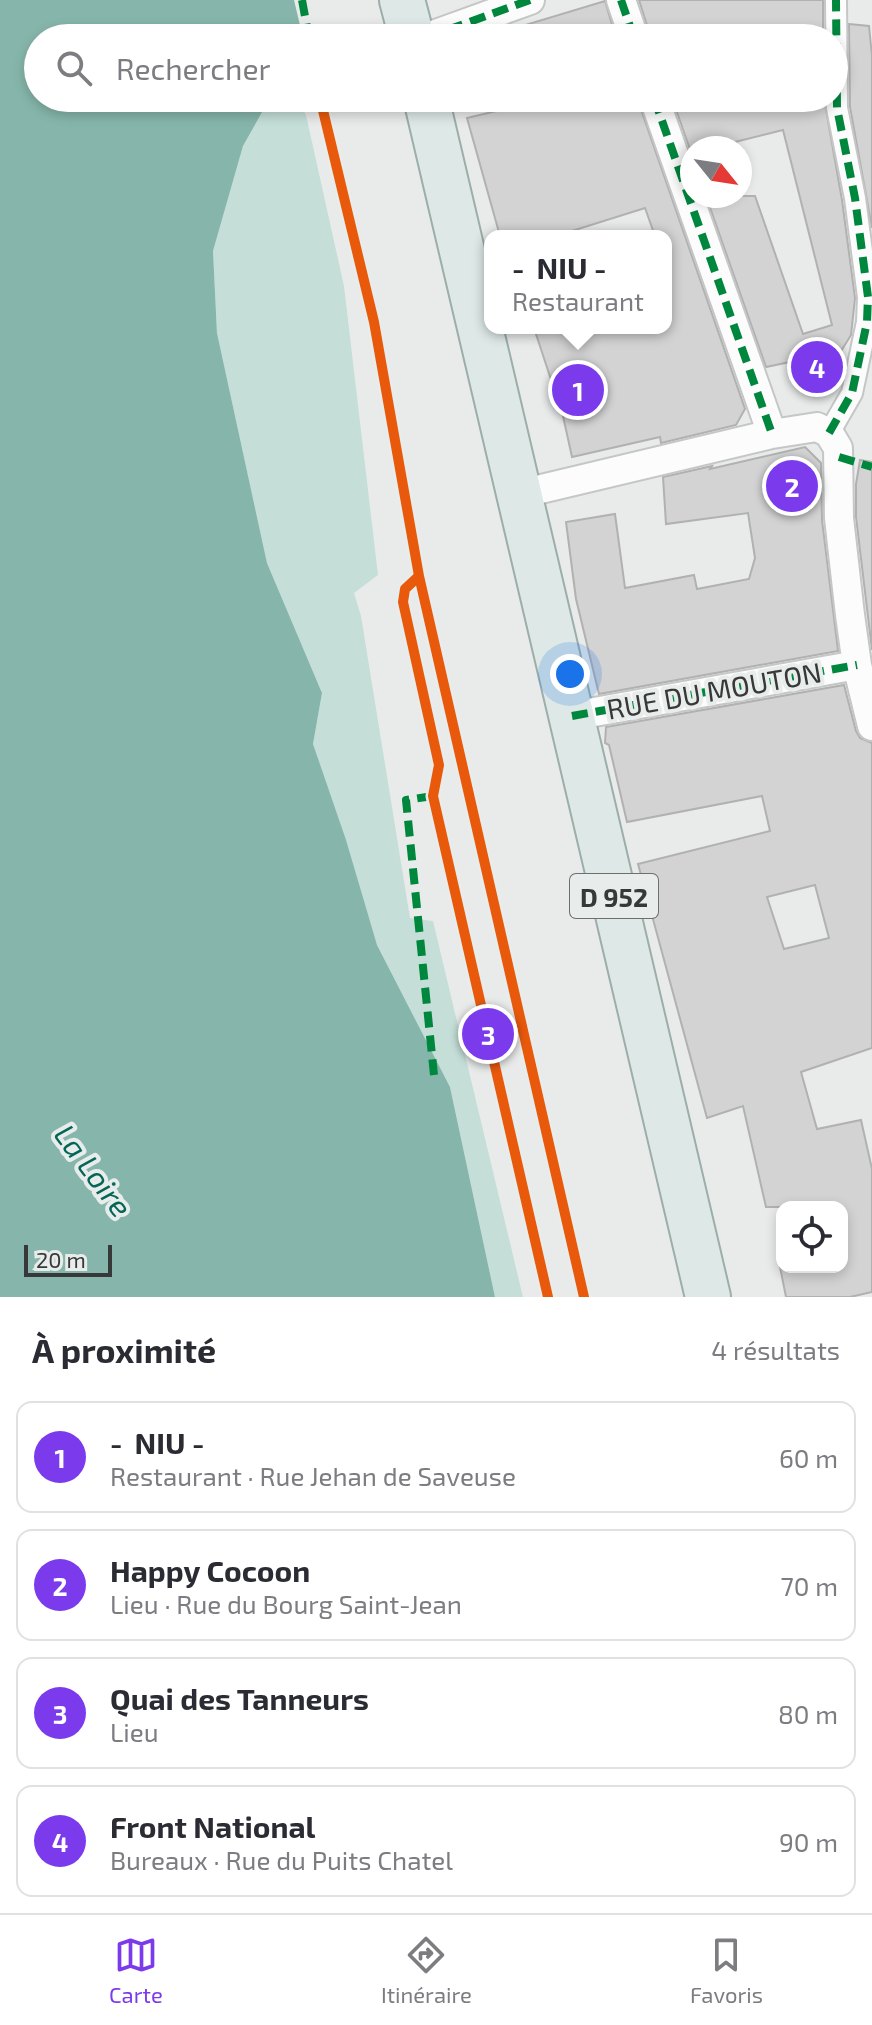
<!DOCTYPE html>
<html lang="fr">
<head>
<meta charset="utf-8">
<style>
	:root { --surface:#fff; --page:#f2f2f3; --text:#2b2b33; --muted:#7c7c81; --line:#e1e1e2; --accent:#7c3aed }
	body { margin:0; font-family:"Exo 2",sans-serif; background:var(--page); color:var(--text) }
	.controls { position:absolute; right:24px; bottom:24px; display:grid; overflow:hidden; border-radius:16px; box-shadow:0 4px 12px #0003 }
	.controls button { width:72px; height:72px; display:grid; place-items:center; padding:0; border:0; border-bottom:2px solid var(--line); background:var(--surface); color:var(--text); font:40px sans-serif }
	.compass { position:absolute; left:680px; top:136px; width:72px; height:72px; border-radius:50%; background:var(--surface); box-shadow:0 4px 12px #0003; rotate:120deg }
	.scale { position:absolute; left:24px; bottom:20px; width:88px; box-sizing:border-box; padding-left:8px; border:4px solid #373938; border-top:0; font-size:22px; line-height:28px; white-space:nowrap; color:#373938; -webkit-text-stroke:6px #e8eceb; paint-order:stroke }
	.you { position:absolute; left:570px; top:674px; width:28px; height:28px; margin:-20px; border:6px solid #fff; border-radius:50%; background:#1a73e8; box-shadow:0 0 0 12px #1a73e833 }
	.badge { display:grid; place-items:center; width:52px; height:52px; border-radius:50%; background:var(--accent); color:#fff; font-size:26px; font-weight:700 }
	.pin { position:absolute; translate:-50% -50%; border:4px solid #fff; box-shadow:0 2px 8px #0006 }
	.popup { position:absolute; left:484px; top:230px; width:188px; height:104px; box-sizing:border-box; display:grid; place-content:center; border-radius:16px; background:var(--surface); filter:drop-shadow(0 2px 6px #0005); font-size:26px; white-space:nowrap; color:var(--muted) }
	.popup b { font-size:30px; color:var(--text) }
	.popup::after { content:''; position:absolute; left:50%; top:100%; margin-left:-16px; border:16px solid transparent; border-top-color:var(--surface) }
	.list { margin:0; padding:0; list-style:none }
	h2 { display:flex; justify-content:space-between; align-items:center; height:104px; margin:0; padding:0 32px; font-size:34px }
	h2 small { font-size:26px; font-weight:400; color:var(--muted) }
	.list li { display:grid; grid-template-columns:52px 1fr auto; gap:24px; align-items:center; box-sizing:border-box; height:112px; margin:0 16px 16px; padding:0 16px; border:2px solid var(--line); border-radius:16px }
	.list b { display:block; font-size:30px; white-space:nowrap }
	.list p { margin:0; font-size:26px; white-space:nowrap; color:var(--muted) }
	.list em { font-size:26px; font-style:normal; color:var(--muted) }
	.icon { flex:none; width:44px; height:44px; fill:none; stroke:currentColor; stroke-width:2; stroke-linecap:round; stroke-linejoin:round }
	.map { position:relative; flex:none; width:872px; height:1297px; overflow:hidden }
	.search { position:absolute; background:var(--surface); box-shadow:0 4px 12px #0003; left:24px; right:24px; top:24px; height:88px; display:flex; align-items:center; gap:20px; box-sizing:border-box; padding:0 28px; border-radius:44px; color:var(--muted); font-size:30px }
	.sheet { height:616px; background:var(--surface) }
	nav { display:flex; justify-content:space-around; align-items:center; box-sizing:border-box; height:112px; border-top:2px solid var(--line); background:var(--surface); font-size:22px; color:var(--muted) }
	nav a { display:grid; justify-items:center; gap:4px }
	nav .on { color:var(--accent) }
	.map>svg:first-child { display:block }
</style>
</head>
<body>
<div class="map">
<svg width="872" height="1297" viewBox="0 0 872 1297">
	<rect width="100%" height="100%" fill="#e9ebea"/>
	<path fill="#c5dfd8" d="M 270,98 L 295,98 L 306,115 L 344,286 L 378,575 L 354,593 L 361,616 L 410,918 L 433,921 L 523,1297 L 495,1297 L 450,1087 L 377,945 L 313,744 L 322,693 L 267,563 L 217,333 L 213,251 L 243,146 Z"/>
	<path fill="#86b6ab" d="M 0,0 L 294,0 L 303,38 L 38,38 L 38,98 L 270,98 L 243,146 L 213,251 L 217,333 L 267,563 L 322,693 L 313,744 L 346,840 L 377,945 L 450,1087 L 495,1297 L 0,1297 Z"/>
	<path fill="#d2d3d2" stroke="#b1b1b1" stroke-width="2" fill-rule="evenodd" d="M 639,0 L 823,0 L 823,38 L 651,38 Z
		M 605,1 L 616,38 L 503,38 L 502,32 Z
		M 849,24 L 869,26 L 872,56 L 872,228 L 850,107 Z
		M 551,98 L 637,98 L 745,409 L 736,425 L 661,443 L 660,437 L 572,457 L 563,416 L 534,328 L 666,328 L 666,236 L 655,236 L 645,208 L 556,236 L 500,236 L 467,118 Z
		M 672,98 L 824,98 L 842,200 L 855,298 L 851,335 L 835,361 L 797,376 L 790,362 L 766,367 L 706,196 L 755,196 L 803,334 L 832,325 L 783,130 L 735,142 L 738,148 L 692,148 L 692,155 Z
		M 805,447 L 821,463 L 822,520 L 838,651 L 599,694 L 576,599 L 566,522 L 615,514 L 625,588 L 694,575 L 697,589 L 749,579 L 755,558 L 748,513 L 666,524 L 663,477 L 712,466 L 710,469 Z
		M 860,460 L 872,462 L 872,650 L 856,517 L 856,484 Z
		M 844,685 L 856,731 L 860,738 L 872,743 L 872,1048 L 801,1072 L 817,1129 L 861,1120 L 872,1169 L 872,1292 L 850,1297 L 786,1297 L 780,1267 L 842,1267 L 842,1207 L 766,1207 L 743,1106 L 707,1118 L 638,864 L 770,831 L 762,796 L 627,822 L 609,745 L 605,743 L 606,727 ZM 815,885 L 829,938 L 784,949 L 767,897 Z"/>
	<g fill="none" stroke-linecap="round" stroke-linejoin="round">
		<defs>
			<path id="pedestrian" d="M 829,433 L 852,393 L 867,322 L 868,297 L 855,198 L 837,108 L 836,0"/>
			<path id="minor" d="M 621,0 L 634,38
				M 425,38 L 530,0
				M 654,98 L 772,434
				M 520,494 L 772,434 L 817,427 L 829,433 L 838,448 L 839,518 L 850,615 L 857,665 L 872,726
				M 572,716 L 857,665"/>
			<path id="primary" d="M 402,0 L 412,38
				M 426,98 L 708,1297"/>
		</defs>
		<use href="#pedestrian" stroke="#c5c7c6" stroke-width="24"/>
		<use href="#minor" stroke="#c5c7c6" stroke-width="32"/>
		<use href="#primary" stroke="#9baeaa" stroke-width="48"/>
		<use href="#pedestrian" stroke="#fcfcfc" stroke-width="20"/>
		<use href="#minor" stroke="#fcfcfc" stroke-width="28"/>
		<use href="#primary" stroke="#dee9e7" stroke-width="44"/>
		<path stroke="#00873e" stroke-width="8" stroke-dasharray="16 8" stroke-linecap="butt" d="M 302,0 L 309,38
			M 621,0 L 634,38
			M 425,38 L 530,0
			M 654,98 L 772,434
			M 829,433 L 852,393 L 867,322 L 868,297 L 855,198 L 837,108 L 836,0
			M 839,457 L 872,467
			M 572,716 L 857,665
			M 433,796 L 406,800 L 434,1075"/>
		<defs>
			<path id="cycleway" d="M 320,98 L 374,322 L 419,576 L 584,1297
				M 419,576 L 405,589 L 403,602 L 439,765 L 433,796 L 548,1297"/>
		</defs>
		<use href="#cycleway" stroke="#e8eceb" stroke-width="15"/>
		<use href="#cycleway" stroke="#e8590c" stroke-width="10"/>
	</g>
	<g text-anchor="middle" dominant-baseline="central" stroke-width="8" stroke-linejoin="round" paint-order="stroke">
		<rect fill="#e8eceb" stroke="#6c6f6e" stroke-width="2" x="570" y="874" width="88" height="44" rx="6"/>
		<g font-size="26" font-weight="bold" fill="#373938">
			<text x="614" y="896">D 952</text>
		</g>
		<g font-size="28" fill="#373938" stroke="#e8eceb">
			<text transform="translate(714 690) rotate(-10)">RUE DU MOUTON</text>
		</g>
		<g font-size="30" font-style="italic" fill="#036656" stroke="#e8eceb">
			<text transform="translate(94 1170) rotate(53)">La Loire</text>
		</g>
	</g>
</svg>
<div class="controls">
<button><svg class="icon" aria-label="locate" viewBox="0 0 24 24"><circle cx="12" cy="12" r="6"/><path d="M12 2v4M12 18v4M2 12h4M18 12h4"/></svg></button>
</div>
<svg class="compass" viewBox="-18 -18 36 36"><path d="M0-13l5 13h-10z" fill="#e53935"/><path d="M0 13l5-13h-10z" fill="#7c7c81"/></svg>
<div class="scale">20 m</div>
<div class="you"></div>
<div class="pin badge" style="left:578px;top:390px">1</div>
<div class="popup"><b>‑ NIU ‑</b>Restaurant</div>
<div class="pin badge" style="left:792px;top:486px">2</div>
<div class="pin badge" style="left:488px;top:1034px">3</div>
<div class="pin badge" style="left:817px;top:367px">4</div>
<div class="search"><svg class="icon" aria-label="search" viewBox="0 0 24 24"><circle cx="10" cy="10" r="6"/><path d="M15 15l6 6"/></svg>Rechercher</div>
</div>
<section class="sheet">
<h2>À proximité<small>4 résultats</small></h2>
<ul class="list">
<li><span class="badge">1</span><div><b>‑ NIU ‑</b><p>Restaurant · Rue Jehan de Saveuse</p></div><em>60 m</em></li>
<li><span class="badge">2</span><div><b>Happy Cocoon</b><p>Lieu · Rue du Bourg Saint-Jean</p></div><em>70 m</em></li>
<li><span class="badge">3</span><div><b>Quai des Tanneurs</b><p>Lieu</p></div><em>80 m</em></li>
<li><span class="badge">4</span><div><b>Front National</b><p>Bureaux · Rue du Puits Chatel</p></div><em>90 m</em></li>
</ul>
</section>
<nav>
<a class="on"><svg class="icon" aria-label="map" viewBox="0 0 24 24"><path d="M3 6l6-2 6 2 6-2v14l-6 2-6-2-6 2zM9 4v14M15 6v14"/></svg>Carte</a>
<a><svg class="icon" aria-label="directions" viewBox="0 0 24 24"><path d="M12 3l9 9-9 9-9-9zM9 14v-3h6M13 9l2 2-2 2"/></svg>Itinéraire</a>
<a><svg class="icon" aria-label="saved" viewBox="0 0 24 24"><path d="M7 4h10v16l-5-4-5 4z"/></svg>Favoris</a>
</nav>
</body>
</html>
